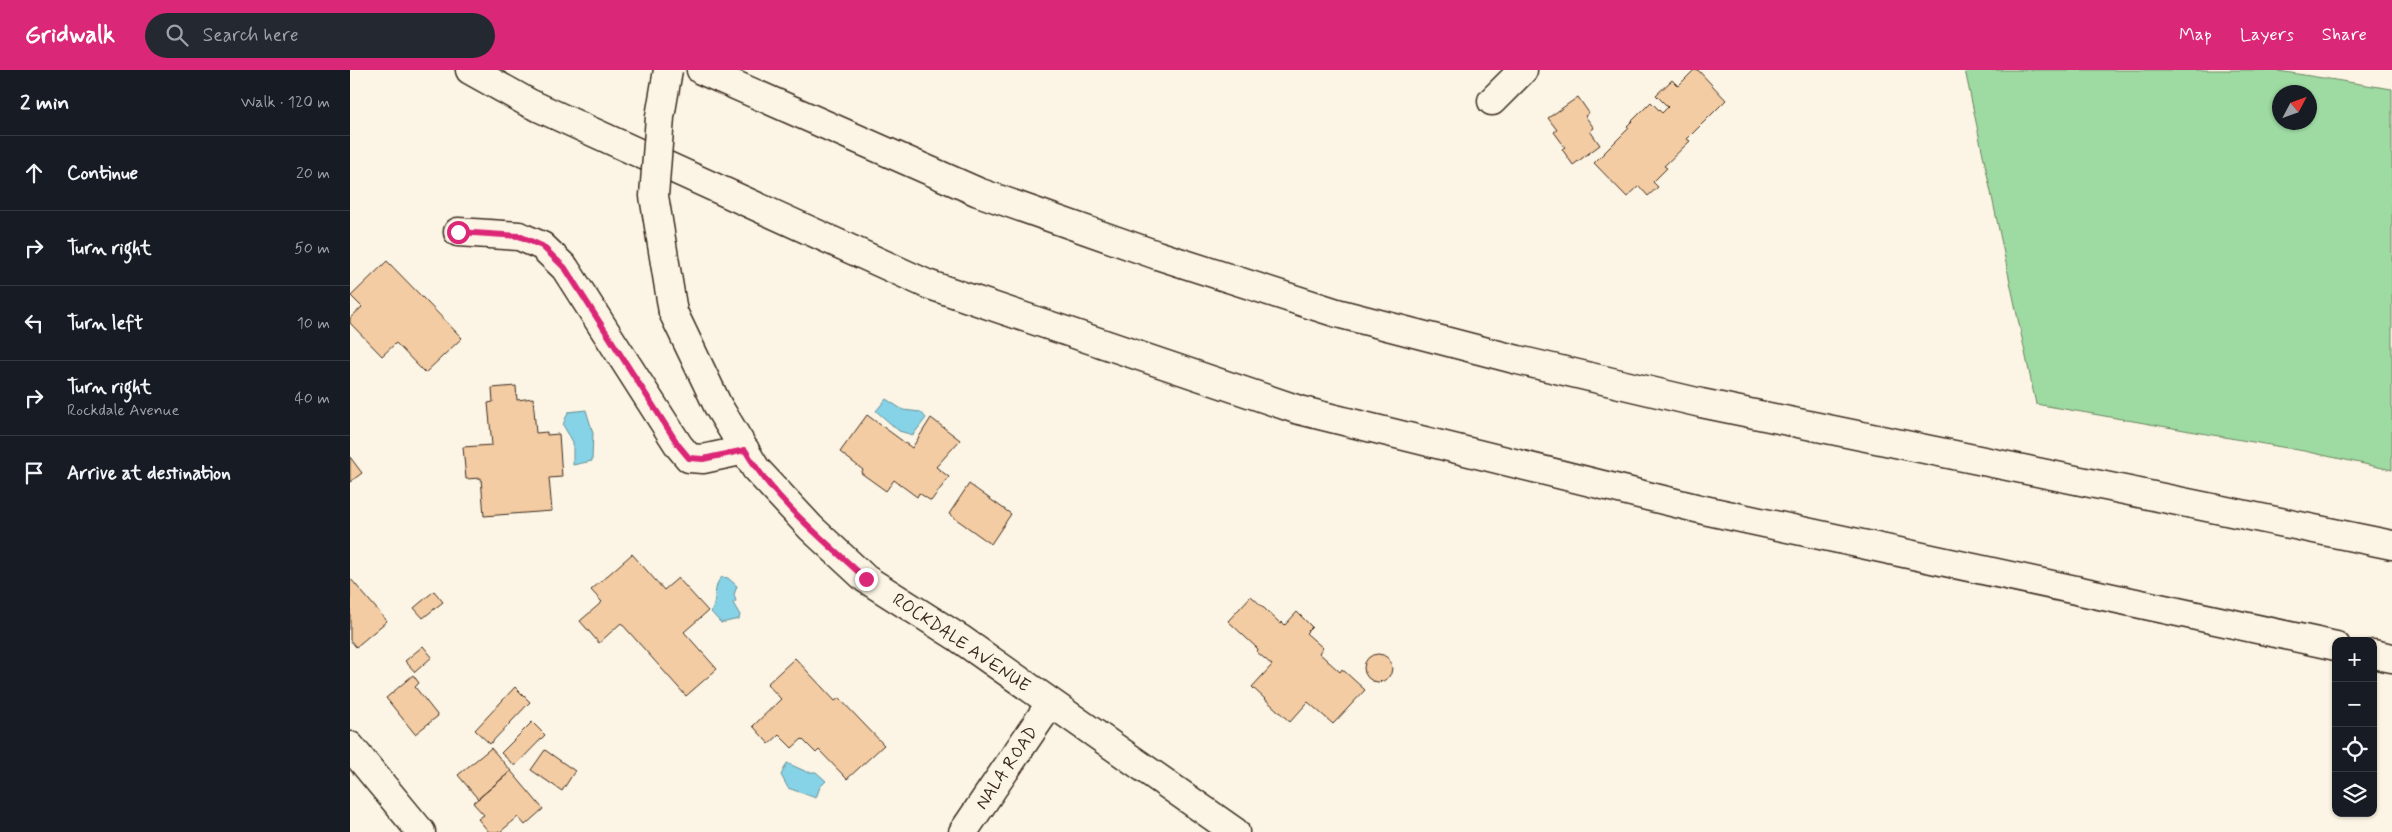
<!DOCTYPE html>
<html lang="en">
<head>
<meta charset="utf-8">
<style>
	:root { --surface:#171b24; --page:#242831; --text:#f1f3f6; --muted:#9ea1a6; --line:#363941; --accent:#db2777 }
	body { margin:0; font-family:Mynerve,sans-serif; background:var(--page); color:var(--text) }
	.controls { position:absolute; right:15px; bottom:15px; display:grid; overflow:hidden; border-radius:10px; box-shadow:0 1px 4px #0004 }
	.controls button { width:45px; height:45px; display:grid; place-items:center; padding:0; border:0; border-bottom:1px solid var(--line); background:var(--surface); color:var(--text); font:25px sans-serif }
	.compass { position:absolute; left:1922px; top:15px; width:45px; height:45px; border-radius:50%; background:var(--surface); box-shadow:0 1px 4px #0004; rotate:49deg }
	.stop { position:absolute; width:15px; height:15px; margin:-11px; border:4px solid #db2777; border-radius:50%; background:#fff }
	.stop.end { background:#db2777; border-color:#fff; box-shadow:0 1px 5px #0008 }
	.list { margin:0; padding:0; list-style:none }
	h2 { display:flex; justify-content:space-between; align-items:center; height:65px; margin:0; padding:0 20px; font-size:21px }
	h2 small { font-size:16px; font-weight:400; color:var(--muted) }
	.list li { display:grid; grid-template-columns:32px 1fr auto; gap:15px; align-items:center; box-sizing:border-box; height:75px; padding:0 20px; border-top:1px solid var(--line) }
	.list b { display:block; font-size:19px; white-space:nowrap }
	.list p { margin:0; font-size:16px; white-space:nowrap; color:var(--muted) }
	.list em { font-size:16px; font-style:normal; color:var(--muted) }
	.icon { flex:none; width:28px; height:28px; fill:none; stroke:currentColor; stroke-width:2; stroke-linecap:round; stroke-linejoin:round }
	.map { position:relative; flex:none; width:2042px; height:762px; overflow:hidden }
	header { display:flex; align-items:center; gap:30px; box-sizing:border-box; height:70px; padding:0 25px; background:var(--accent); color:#fff }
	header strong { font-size:24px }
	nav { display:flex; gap:28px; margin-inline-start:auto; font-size:18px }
	.search { width:350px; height:45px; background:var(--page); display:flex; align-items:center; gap:12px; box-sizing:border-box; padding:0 18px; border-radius:28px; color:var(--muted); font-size:19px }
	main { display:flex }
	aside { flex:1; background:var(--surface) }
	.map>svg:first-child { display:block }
</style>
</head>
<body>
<header>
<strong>Gridwalk</strong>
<div class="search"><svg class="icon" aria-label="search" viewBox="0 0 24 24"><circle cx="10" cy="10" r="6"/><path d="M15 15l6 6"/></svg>Search here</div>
<nav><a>Map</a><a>Layers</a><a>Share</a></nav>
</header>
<main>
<aside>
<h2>2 min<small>Walk · 120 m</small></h2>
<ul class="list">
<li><svg class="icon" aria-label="ahead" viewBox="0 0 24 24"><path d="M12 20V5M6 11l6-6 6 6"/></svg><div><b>Continue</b></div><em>20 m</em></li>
<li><svg class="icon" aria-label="right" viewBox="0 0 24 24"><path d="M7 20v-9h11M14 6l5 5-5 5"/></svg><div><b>Turn right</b></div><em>50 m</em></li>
<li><svg class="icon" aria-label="left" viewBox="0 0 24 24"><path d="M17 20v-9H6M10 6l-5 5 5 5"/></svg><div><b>Turn left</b></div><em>10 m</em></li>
<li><svg class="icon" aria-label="right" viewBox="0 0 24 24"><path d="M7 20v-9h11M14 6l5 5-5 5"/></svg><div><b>Turn right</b><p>Rockdale Avenue</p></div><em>40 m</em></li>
<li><svg class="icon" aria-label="arrive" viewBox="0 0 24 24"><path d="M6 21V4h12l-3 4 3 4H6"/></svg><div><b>Arrive at destination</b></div></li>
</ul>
</aside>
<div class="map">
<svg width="2042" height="762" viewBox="0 0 2042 762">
	<rect width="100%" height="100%" fill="#fcf5e5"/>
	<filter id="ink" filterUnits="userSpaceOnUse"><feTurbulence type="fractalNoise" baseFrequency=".02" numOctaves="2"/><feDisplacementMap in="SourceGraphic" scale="10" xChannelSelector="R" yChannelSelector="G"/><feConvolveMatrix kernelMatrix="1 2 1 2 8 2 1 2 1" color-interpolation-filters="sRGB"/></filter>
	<g filter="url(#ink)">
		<path fill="#9edba2" stroke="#6c8260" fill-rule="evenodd" d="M 1615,0 L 1922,0 L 2042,19 L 2042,400 L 1954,381 L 1686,334 ZM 1930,22 L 1960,22 L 1960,52 L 1930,52 Z"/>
		<path fill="#86d2e6" stroke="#688f96" d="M 536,329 L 553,340 L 571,342 L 576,348 L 563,365 L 549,361 L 526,341 Z
			M 236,340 L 243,363 L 242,391 L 223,395 L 223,372 L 213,355 L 218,342 Z
			M 372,507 L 378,508 L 387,516 L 384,525 L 386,531 L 383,533 L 390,545 L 389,549 L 371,553 L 361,542 C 368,531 362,515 372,507 Z
			M 437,693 L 457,702 L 466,702 L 476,711 L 470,717 L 466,728 L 438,718 L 431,705 Z"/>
		<path fill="#f3cca3" stroke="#3b2a1e" d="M 1344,0 L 1348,0 L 1376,30 L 1337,69 L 1340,71 L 1314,96 L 1317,98 L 1303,112 L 1308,117 L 1298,126 L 1289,116 L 1277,127 L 1244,93 L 1279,58 L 1277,56 L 1301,32 L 1312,43 L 1318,37 L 1306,25 L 1322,10 L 1328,16 Z
			M 1228,27 L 1239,43 L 1235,46 L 1244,58 L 1240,61 L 1250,75 L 1223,95 L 1212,79 L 1215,77 L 1204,62 L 1207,60 L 1198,48 Z
			M 37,191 L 112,268 L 75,303 L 46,273 L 32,286 L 0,253 L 0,248 L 12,237 L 1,226 Z
			M 166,316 L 167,330 L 183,328 L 186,363 L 197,362 L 197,365 L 209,364 L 212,407 L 199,408 L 202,441 L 134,446 L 131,408 L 116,409 L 113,377 L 142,375 L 138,333 L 143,332 L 142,318 Z
			M 517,345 L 562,378 L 581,348 L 610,370 L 586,397 L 599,407 L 581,431 L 569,423 L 567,427 L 544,410 L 536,421 L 511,403 L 513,400 L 490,382 Z
			M 0,387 L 12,403 L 0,412 Z
			M 619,414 L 661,444 L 641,474 L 599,444 Z
			M 282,484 L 314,520 L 328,508 L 358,541 L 334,562 L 367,599 L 336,626 L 271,553 L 249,573 L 230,551 L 252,532 L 241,520 Z
			M 0,508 L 37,551 L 6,577 L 0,570 Z
			M 84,521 L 93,532 L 73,548 L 64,538 Z
			M 901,526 L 931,554 L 932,552 L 935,555 L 947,542 L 962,557 L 956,563 L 973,578 L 969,583 L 990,602 L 992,599 L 1015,620 L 983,654 L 958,632 L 940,652 L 902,617 L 922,595 L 907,582 L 908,579 L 878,551 Z
			M 73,576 L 82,587 L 65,602 L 55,591 Z
			M1014 598a14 14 0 1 1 28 0a14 14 0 1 1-28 0Z
			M 445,588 L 485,631 L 489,628 L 534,675 L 497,709 L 469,680 L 466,683 L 452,669 L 442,678 L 429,665 L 419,674 L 403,656 L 431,629 L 417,614 Z
			M 63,605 L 69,613 L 65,617 L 88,646 L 65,664 L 36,628 Z
			M 165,617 L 180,632 L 140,674 L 125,660 Z
			M 182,652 L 195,665 L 165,696 L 151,683 Z
			M 141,678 L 161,701 L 128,729 L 108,705 Z
			M 195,680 L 225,701 L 212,721 L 181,700 Z
			M 161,701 L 193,739 L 175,755 L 168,747 L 150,762 L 139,762 L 128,749 L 134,745 L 123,733 Z"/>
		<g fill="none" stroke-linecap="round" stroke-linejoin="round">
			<defs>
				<path id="minor" d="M 1142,31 L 1173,0
					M 108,162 L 169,166 L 192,176 L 215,198 L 329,376 L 339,388 L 353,389 L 395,380
					M 323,242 L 368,336 L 406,399 L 461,458 L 516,509 L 609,568 L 885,762
					M 0,676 L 71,762
					M 613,762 L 700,634"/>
				<path id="highway" d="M 120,0 L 179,33 L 577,214 L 949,340 L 1354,440 L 1986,576
					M 351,0 L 628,122 L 807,185 L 987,243 L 1168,290 L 1351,333 L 2042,475
					M 2023,584 L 2042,588"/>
			</defs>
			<use href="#minor" stroke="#3b2a1e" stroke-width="31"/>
			<use href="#highway" stroke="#3b2a1e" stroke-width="31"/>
			<use href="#minor" stroke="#fcf5e5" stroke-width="28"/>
			<use href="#highway" stroke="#fcf5e5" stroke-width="28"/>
			<defs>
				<path id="minor-bridge" d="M 318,0 L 310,47 L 304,126 L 323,242"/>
			</defs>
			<use href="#minor-bridge" stroke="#3b2a1e" stroke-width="31" stroke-linecap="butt"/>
			<use href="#minor-bridge" stroke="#fcf5e5" stroke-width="28"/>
		</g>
	</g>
	<g fill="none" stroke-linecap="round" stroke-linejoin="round" filter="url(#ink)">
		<path stroke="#db2777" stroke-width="6" d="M 108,162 L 169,166 L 192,176 L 215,198 L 329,376 L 339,388 L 353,389 L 395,380 C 425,431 473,469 516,509"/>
	</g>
	<g text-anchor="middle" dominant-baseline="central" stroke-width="4" stroke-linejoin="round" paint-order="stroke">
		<g font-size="18" fill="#3b2a1e" stroke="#fcf5e5">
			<text transform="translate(611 573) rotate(34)">ROCKDALE AVENUE</text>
			<text transform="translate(657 698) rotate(-56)">NALA ROAD</text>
		</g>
	</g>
</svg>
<div class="controls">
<button>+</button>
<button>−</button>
<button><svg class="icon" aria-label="locate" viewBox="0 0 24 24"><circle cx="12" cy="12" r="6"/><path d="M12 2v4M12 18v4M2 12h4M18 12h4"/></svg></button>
<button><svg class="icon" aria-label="layers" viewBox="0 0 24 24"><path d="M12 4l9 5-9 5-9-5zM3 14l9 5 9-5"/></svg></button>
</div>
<svg class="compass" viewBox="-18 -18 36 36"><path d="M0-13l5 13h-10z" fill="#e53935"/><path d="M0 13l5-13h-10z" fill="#9ea1a6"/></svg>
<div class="stop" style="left:108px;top:162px"></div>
<div class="stop end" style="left:516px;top:509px"></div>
</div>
</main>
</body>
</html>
